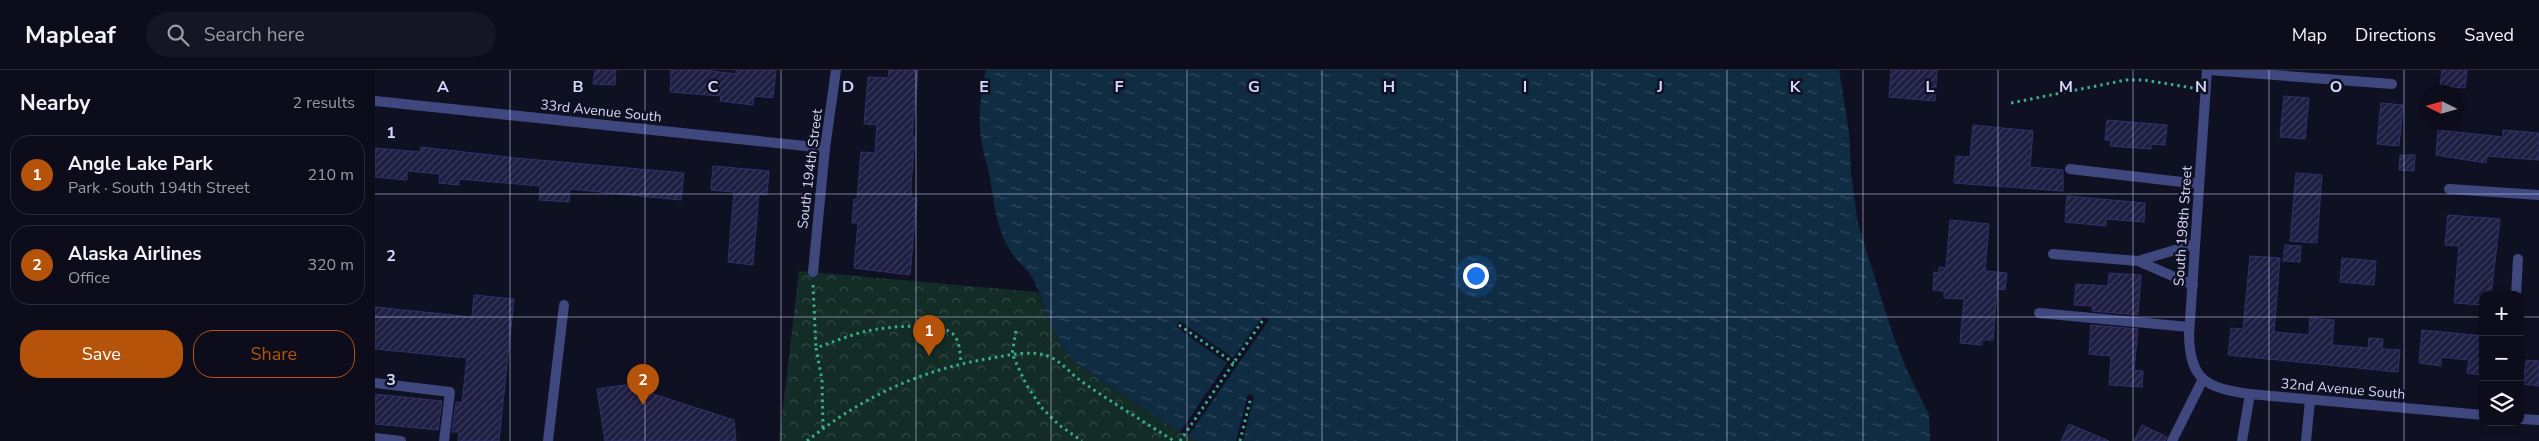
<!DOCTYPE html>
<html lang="en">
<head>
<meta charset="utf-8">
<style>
	:root { --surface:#0c0c1a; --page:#151523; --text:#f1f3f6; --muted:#9a9ba2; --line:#2c2c39; --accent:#b45309 }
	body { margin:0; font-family:"Nunito Sans",sans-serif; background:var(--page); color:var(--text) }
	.controls { position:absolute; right:15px; bottom:15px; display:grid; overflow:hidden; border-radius:10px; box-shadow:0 2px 8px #0003 }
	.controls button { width:45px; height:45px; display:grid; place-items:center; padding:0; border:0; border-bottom:1px solid var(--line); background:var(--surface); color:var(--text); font:25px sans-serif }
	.compass { position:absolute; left:2044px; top:15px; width:45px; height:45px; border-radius:50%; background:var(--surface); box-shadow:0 2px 8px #0003; rotate:275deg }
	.you { position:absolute; left:1100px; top:205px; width:18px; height:18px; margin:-12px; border:4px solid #fff; border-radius:50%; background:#1a73e8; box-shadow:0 0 0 8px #1a73e833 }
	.badge { display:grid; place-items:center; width:32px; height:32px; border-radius:50%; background:var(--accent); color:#fff; font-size:16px; font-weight:700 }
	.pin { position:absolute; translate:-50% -41px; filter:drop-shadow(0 1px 2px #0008) }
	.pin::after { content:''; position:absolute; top:26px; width:18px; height:15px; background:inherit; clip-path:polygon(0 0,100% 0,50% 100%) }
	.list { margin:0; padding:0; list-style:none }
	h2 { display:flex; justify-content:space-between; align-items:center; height:65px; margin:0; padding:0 20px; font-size:21px }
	h2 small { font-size:16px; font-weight:400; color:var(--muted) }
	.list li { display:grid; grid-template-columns:32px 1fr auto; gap:15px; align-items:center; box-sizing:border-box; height:80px; margin:0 10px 10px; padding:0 10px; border:1px solid var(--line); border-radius:20px }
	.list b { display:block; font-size:19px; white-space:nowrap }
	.list p { margin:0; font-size:16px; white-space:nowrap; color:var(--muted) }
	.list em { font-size:16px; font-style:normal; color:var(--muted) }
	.actions { display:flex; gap:10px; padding:15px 20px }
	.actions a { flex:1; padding:11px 0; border:1px solid var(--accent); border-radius:20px; text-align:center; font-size:18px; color:var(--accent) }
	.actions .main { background:var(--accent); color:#fff }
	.icon { flex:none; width:28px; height:28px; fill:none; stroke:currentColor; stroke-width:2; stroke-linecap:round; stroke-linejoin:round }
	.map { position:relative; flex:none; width:2164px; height:371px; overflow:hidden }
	header { display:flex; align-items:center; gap:30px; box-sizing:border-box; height:70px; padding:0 25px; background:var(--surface); border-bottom:1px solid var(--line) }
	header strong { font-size:24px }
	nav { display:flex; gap:28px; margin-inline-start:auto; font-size:18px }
	.search { width:350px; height:45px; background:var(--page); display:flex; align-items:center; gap:12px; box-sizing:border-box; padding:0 18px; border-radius:28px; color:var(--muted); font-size:19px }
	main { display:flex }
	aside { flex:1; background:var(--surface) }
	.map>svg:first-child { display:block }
</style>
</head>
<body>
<header>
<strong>Mapleaf</strong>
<div class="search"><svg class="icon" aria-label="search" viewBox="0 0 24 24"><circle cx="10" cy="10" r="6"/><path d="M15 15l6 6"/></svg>Search here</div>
<nav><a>Map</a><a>Directions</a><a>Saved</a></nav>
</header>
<main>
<aside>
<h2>Nearby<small>2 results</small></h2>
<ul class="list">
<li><span class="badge">1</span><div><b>Angle Lake Park</b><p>Park · South 194th Street</p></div><em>210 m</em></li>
<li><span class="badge">2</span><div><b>Alaska Airlines</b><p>Office</p></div><em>320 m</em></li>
</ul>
<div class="actions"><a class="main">Save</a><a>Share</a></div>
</aside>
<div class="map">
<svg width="2164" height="371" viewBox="0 0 2164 371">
	<defs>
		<pattern id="park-crowns" width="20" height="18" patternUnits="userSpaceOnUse" patternTransform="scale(1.25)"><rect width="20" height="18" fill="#132c26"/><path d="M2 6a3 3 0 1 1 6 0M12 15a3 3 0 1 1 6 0" fill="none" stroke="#344a46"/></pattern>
		<pattern id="water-ripples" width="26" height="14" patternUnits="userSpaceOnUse" patternTransform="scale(1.25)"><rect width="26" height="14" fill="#102c42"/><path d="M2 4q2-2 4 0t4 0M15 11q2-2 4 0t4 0" fill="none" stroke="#324a5e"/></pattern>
		<pattern id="building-hatch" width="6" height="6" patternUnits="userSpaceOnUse" patternTransform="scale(1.25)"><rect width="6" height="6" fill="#1e1d42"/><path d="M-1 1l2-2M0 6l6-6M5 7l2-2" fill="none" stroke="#3e3d5e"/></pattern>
	</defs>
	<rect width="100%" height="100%" fill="#101023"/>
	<path fill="url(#park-crowns)" d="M 424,201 L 663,222 C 674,249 682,275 703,295 L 805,362 L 823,371 L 404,371 Z"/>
	<path fill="url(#water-ripples)" d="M 611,0 L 1464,0 L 1474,62 L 1476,102 L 1483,154 L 1517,262 L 1531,298 L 1554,345 L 1555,371 L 823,371 L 805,362 L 703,295 C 680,274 673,244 661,215 C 655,200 644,194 636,182 C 622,160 619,134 615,109 C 614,99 610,89 608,80 C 602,54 605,25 611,0 Z"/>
	<path fill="#101023" d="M 888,246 L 894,250 L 813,366 L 805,362 L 852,293 L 801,257 L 805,251 L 858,288 Z
		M 873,324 L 879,326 L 868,371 L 861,371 Z"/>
	<path fill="url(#building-hatch)" stroke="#31316c" d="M 220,0 L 241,0 L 240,15 L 218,14 Z
		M 296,0 L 329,0 L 361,4 L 361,0 L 401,0 L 398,28 L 379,26 L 378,35 L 345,31 L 346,26 L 295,22 Z
		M 514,0 L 543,0 L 537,66 L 540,67 L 536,116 L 537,128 L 542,128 L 535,205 L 479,198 L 483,153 L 477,153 L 479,129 L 482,129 L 486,82 L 500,83 L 502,55 L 489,54 L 493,7 L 513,8 Z
		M 1516,0 L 1562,0 L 1560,31 L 1514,27 Z
		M 2067,0 L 2092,0 L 2090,18 L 2065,16 Z
		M 1909,26 L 1934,28 L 1930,69 L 1905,67 Z
		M 2006,33 L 2028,35 L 2024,76 L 2002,74 Z
		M 1732,50 L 1792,55 L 1790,75 L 1776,74 L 1776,79 L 1735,76 L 1736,70 L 1730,70 Z
		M 1598,55 L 1658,61 L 1655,97 L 1688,100 L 1688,121 L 1579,113 L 1581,86 L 1595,87 Z
		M 2063,60 L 2128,67 L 2128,60 L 2164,63 L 2164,90 L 2112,86 L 2111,93 L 2061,85 Z
		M 46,77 L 141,88 L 309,103 L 306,130 L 195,119 L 194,132 L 164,130 L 165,116 L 84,109 L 84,115 L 64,113 L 65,104 L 32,101 L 32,110 L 0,107 L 0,78 L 45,82 Z
		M 2025,85 L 2040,85 L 2039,101 L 2024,100 Z
		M 338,96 L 394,101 L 392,125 L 384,124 L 378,195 L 353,192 L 359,122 L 336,120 Z
		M 1921,103 L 1947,105 L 1942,173 L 1915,171 Z
		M 1692,126 L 1770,133 L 1769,152 L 1731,149 L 1731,156 L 1690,152 Z
		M 2073,145 L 2125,149 L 2116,225 L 2108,225 L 2108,235 L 2079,233 L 2084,176 L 2070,175 Z
		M 1575,150 L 1614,154 L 1610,201 L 1632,203 L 1630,220 L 1622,219 L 1618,270 L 1607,270 L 1607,275 L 1585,273 L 1589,229 L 1569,228 L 1569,221 L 1558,220 L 1559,202 L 1564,203 L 1564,197 L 1571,198 Z
		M 1910,175 L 1926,176 L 1925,192 L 1908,191 Z
		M 1875,186 L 1905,188 L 1899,262 L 1934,265 L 1935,248 L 1959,250 L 1957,275 L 1993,278 L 1994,268 L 2008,269 L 2007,279 L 2025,280 L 2023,302 L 1853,285 L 1856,258 L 1868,259 Z
		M 1967,188 L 2001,191 L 1999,215 L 1965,212 Z
		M 1734,203 L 1766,205 L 1763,245 L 1717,241 L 1718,236 L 1699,235 L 1701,214 L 1733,216 Z
		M 99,225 L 139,229 L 124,371 L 83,371 L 84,362 L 77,362 L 81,332 L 87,333 L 92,288 L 0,279 L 0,237 L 97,247 Z
		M 1716,255 L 1763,259 L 1759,300 L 1768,301 L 1767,317 L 1734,315 L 1736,286 L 1714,284 Z
		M 2047,260 L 2108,266 L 2108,305 L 2092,303 L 2094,290 L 2066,287 L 2066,296 L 2044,293 Z
		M 2151,290 L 2164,291 L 2164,316 L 2148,314 Z
		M 250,315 L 359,350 L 361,371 L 230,371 L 222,319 Z
		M 0,324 L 67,331 L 63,360 L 0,354 Z
		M 1694,354 L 1734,371 L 1686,371 Z
		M 1767,355 L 1792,367 L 1790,371 L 1759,371 Z"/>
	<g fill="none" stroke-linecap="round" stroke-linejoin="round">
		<path stroke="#38ac8f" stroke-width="3" stroke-dasharray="2.5 4" stroke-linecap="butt" d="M 1636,33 L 1751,10 L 1769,10 L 1818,18
			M 438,215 L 441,278
			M 804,255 L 859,293
			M 641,261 L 637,284 L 651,314 L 666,337 L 684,355 L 707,371
			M 448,358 L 447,310 L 441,278 C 458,272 475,265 492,261 C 510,257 565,251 578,264 C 585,271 585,284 586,293
			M 432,371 C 487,327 547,299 617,288 C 634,285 656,280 673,286 C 686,291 695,303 706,311 C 736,332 768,351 799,371
			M 805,371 L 888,250
			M 865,371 L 876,327"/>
		<path stroke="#3f487e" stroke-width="10" d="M 1695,99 L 1824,114
			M 2141,225 L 2143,189
			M 1664,243 L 1814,257
			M 0,313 L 75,322 L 69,371
			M 0,368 L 26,371
			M 173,371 L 189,235
			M 1797,371 L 1827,311
			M 1867,371 L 1875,324
			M 1931,371 L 1935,330"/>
		<path stroke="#3f487e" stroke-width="10" d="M 1832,0 L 1814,265 C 1815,311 1832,318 1875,324 L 2108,345
			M 1834,0 L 2017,14
			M 0,31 L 450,78
			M 2074,119 L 2164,125
			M 1678,184 L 1763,191 L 1818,215
			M 1763,191 L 1820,174
			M 438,202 L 450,78 L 461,0
			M 2145,349 L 2164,350"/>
	</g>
	<path fill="none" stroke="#d5d8fc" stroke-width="1" stroke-opacity="0.55" d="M 135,0 L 135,371M 270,0 L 270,371M 406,0 L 406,371M 541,0 L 541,371M 676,0 L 676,371M 812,0 L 812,371M 947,0 L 947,371M 1082,0 L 1082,371M 1217,0 L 1217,371M 1352,0 L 1352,371M 1488,0 L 1488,371M 1623,0 L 1623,371M 1758,0 L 1758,371M 1894,0 L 1894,371M 2029,0 L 2029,371M 0,124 L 2164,124M 0,247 L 2108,247M 2145,247 L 2164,247"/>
	<g text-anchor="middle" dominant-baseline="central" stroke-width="5" stroke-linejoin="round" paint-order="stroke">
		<g font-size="14" fill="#d5d8fc" stroke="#101023">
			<text transform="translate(226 41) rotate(6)">33rd Avenue South</text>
			<text transform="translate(435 99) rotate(-83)">South 194th Street</text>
			<text transform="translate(1808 156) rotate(-86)">South 198th Street</text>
			<text transform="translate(1968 319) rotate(5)">32nd Avenue South</text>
		</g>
	</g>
	<g font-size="16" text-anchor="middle" font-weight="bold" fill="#d5d8fc" stroke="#101023" stroke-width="5" stroke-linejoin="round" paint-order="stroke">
		<text x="68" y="22">A</text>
		<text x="203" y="22">B</text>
		<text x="338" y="22">C</text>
		<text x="473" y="22">D</text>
		<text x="609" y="22">E</text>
		<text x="744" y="22">F</text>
		<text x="879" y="22">G</text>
		<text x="1014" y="22">H</text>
		<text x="1150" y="22">I</text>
		<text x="1285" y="22">J</text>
		<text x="1420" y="22">K</text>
		<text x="1555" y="22">L</text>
		<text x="1691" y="22">M</text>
		<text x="1826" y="22">N</text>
		<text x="1961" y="22">O</text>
		<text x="16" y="68">1</text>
		<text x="16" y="191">2</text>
		<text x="16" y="315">3</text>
	</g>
</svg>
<div class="controls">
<button>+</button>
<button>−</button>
<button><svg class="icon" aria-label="layers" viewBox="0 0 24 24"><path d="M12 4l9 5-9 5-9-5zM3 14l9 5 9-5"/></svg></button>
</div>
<svg class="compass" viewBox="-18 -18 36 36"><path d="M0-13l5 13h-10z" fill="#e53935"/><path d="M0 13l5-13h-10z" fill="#9a9ba2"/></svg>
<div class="you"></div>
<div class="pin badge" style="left:554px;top:286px">1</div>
<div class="pin badge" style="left:268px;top:335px">2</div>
</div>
</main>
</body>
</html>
